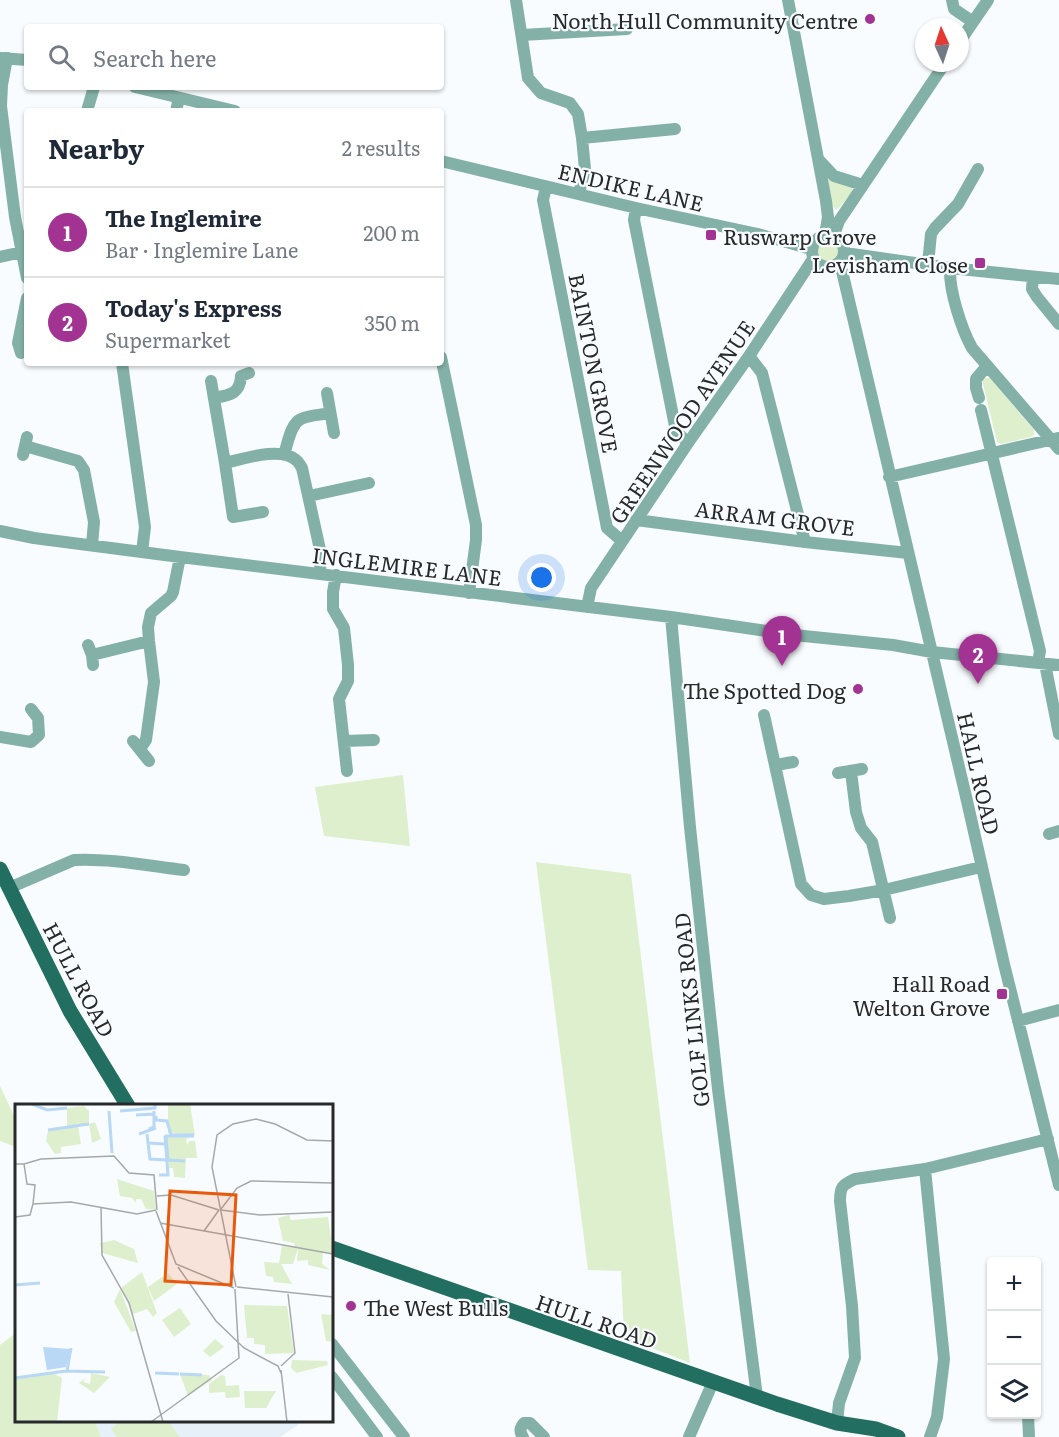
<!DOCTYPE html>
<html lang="en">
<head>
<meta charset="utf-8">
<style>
	:root { --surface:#fff; --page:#f2f2f3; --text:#1f2937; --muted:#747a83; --line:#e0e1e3; --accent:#a23392 }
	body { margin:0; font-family:Literata,serif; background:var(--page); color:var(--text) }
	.controls { position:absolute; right:18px; bottom:18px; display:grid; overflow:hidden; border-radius:6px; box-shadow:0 2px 4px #0004 }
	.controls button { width:54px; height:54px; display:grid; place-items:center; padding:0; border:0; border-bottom:2px solid var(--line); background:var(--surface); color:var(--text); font:30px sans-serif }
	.compass { position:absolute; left:915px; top:18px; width:54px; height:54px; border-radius:50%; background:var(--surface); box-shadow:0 2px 4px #0004; rotate:357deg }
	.you { position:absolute; left:542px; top:578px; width:21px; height:21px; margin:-15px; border:4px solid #fff; border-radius:50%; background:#1a73e8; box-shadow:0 0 0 9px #1a73e833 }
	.badge { display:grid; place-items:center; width:39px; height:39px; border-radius:50%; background:var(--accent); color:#fff; font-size:20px; font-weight:700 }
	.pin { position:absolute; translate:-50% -50px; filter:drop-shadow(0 2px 3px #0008) }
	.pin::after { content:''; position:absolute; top:32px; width:21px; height:18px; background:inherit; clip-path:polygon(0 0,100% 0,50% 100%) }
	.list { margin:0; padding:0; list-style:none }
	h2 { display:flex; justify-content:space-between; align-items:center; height:78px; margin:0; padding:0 24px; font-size:26px }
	h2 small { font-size:20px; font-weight:400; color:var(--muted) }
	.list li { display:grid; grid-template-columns:39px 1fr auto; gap:18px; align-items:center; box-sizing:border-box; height:90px; padding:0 24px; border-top:2px solid var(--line) }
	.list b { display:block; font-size:22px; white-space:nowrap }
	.list p { margin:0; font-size:20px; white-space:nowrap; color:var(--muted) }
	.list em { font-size:20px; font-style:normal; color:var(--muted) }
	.icon { flex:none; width:33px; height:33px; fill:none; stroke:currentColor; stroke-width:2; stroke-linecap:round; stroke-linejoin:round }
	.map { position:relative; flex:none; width:1059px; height:1437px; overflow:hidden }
	.search { position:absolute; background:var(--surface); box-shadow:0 2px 4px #0004; left:24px; top:24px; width:420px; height:66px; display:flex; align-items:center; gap:15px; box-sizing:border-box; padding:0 21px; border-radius:6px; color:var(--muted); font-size:22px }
	.panel { position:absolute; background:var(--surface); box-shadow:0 2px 4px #0004; left:24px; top:108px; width:420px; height:258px; border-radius:6px }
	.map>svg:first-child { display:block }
</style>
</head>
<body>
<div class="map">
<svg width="1059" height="1437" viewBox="0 0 1059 1437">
	<rect width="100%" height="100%" fill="#f9fcfe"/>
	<path fill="#e5f0f9" d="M 295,1420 L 298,1425 L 280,1437 L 101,1437 L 95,1421 Z"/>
	<path fill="#deefcd" d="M 823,171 L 849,185 L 852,188 L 852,192 L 838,209 L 835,209 L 832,205 Z
		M817 251a11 11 0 1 1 22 0a11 11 0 1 1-22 0Z
		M 985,378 L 990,378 L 1034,430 L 1034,435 L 1031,437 L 1001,444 L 997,442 L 982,380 Z
		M 403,775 L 410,846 L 324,836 L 315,787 Z
		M 536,862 L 631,874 L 690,1363 L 624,1337 L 621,1271 L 588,1270 Z
		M 0,1086 L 16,1120 L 16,1147 L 0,1141 Z
		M 16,1333 L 16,1420 L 95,1421 L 101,1437 L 0,1437 L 0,1345 Z
		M 122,1421 L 168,1421 L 180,1437 L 117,1437 L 111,1428 Z"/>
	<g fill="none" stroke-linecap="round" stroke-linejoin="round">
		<path stroke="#84b1a7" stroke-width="12" d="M 516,0 L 528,78 L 541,93 L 570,103 L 578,114 L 582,138 L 585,169 L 579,193
			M 788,0 L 826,201 L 828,217 L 825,235
			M 952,0 L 954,9 L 973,22
			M 522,35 L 627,29
			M 960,41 L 988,0
			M 1,58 L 27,60
			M 7,58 L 2,85 L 1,106 L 15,217 L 27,278
			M 135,87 L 235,111
			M 87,111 L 94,87
			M 176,111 L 179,98
			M 582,138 L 675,129
			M 819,160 L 834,176 L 863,185
			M 441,161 L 636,208 L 758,234 L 811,249
			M 546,187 L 543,200 L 607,528 L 622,541
			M 636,208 L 634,220 L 676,431 L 688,443
			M812 251a16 16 0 1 1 32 0a16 16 0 1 1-32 0Z
			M 834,235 L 839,221 L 945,63
			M 845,253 L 950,268 L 1059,279
			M 0,257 L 22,252
			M 928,264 L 931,234 L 935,228 L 958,204 L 978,169
			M 836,266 L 842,271 L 967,801 L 1004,964 L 1059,1185
			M 950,268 C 949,290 961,328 972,348 L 1059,449
			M 1033,277 L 1032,289 L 1037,297 L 1059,324
			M 21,353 L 18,343 L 27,298
			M 749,356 L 762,373 L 805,542
			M 441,357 L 476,525 L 476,540 L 469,593
			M 122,363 L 145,527 L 142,552
			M 211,381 L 225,463 C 243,459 281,446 296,460 C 299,462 300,465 302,468 L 321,554 L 320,574
			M 327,393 L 334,433
			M 214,398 C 230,395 240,394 241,376 L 249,373
			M 979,398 L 976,388 L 976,379 L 987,366
			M 981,410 L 1040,651 L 1038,663
			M 25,446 L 78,461 L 84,470 L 94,522 L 92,545
			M 284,454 C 288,444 290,424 301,419 C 309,415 321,415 330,413
			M 23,455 L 27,437
			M 225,463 L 233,517 L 263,512
			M 889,477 L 1058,438
			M 309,496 L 369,483
			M 636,520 L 805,542 L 908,553
			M 0,531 L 34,538 L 180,557 L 671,617 L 794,635 L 893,645 L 932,652 L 1059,665
			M 336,575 L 333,592 L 333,609 L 344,628 L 348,665 L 348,681 L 339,699 L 347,771
			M 587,607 L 591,588 L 688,443 L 749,356 L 813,259
			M 671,617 L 690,827 L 718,1089 L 757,1397
			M 88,645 L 92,655 L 93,665
			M 92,655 L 149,641
			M 1045,664 L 1059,734
			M 764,715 L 801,884 L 811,895 L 824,899 L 849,896 L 884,890 L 981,867
			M 0,737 L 31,742 L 39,735 L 38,718 L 31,709
			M 133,741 L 149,761
			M 344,741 L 374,740
			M 140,749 L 146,740 L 154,682 L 149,641 L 148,627 L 151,613 L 171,596 L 173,592 L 180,557
			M 776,765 L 793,762
			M 851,772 L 856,812 L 861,828 L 872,842 L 890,918
			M 838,773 L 862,769
			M 1049,834 L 1059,831
			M 9,888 L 74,860 C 109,858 150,866 184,870
			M 1018,1021 L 1059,1010
			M 925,1169 L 944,1359 L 937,1417 L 930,1437
			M 332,1344 L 404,1437
			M 332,1377 L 377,1437
			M 1028,1414 L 1029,1437
			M 837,1423 L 839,1403 L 855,1358 L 852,1306 L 840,1201 C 840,1187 842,1185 855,1179 L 925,1169 L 1048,1139
			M 523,1437 C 519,1431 520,1428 524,1423 L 530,1423 L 544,1437
			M 689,1437 L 713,1382"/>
		<path stroke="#226f61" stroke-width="15" d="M 0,869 L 70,1011 L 128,1106
			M 332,1248 L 777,1404 L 837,1423 L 876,1429 L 898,1437"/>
	</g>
	<g fill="#a23392" stroke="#f9fcfe" stroke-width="2">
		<circle cx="870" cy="19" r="6"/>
		<rect x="705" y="229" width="12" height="12" rx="3"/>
		<rect x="974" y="257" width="12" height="12" rx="3"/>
		<circle cx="858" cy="689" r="6"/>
		<rect x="996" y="988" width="12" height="12" rx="3"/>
		<circle cx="351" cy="1306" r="6"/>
	</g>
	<g text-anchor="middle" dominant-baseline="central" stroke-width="4.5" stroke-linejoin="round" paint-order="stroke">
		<g font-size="21" fill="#27292a" stroke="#f9fcfe" text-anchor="end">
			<text x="858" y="19">North Hull Community Centre</text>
			<text x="723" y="235" text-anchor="start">Ruswarp Grove</text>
			<text x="968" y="263">Levisham Close</text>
			<text x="846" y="689">The Spotted Dog</text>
			<text x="990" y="982">Hall Road<tspan x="990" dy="24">Welton Grove</tspan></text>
			<text x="363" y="1306" text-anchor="start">The West Bulls</text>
		</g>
		<g font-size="21" fill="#27292a" stroke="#f9fcfe">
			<text transform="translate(631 186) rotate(13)">ENDIKE LANE</text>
			<text transform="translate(595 363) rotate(79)">BAINTON GROVE</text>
			<text transform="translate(681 421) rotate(-56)">GREENWOOD AVENUE</text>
			<text transform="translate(775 517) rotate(7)">ARRAM GROVE</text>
			<text transform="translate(407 565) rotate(7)">INGLEMIRE LANE</text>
			<text transform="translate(980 773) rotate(77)">HALL ROAD</text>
			<text transform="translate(80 979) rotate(62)">HULL ROAD</text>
			<text transform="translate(690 1010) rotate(-96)">GOLF LINKS ROAD</text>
			<text transform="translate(597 1320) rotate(19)">HULL ROAD</text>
		</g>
	</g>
	<g transform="translate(15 1104)">
		<rect width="318" height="318" fill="#f9fcfe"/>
		<path d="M 153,0 L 175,0 L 180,31 L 153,29 ZM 69,2 L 74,7 L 74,20 L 80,18 L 86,35 L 77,39 L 74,20 L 63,22 L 66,40 L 46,43 L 46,49 L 40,50 L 31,37 L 33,26 L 57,22 L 52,22 L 52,4 ZM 178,32 L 171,35 L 172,41 L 174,37 L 180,37 L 182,54 L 171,54 L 170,74 L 159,73 L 158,64 L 154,64 L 152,33 ZM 102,75 L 139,87 L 141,105 L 131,105 L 126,95 L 121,95 L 121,99 L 117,94 L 105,92 ZM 274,111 L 276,116 L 313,113 L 318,149 L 308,148 L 307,160 L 315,166 L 293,161 L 293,156 L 282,157 L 283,144 L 278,160 L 266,160 L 277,180 L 259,178 L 258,173 L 251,172 L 249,158 L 264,159 L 267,142 L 280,143 L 279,139 L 268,137 L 263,114 ZM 99,136 L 119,145 L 123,159 L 87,149 L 85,139 ZM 127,168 L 142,209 L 138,213 L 132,205 L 118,210 L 106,184 ZM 153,169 L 162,180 L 139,197 L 133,183 ZM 105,185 L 121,227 L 116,228 L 99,198 ZM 229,201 L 272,202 L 279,249 L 250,250 L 250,241 L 239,240 L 239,234 L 232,234 ZM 165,204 L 176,220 L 159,233 L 147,216 ZM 306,210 L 318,211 L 318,238 L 311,237 ZM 200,235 L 209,243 L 195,253 L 188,247 ZM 277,256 L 312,257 L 313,261 L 281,269 L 276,264 ZM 36,268 L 47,274 L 42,318 L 0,318 L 0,275 ZM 76,269 L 71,273 L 76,269 L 95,273 L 79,289 L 64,279 L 71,274 L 68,278 L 75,280 ZM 165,270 L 194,271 L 197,276 L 173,292 ZM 206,271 L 210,272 L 211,282 L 224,281 L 225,293 L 211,294 L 210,288 L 194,289 L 194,280 ZM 229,287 L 261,287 L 251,304 L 230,304 Z" fill="#deefcd"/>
		<path d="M 28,243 L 55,245 L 51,263 L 32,266 Z" fill="#b8d8f5"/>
		<path fill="none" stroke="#b8d8f5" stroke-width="3" d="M 17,0 L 32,6 L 52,4M 94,7 L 97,49M 105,7 L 140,4 L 140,1M 121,11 L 139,10M 141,12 L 141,16 L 152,17 L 156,31 L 179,31M 134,25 L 139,23 L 139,7M 33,26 L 74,20M 124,30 L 141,24M 132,30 L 133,39 L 150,40M 133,39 L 135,55 L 151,56M 170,57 L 153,56 L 151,32 L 179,32M 144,71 L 153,71 L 150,32M 0,181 L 25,179M 56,244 L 52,267 L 90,268M 140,269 L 164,270M 165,270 L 187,271M 0,274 L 51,267"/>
		<path fill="none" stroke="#a5a8a9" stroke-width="1.5" d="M 0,60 L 9,60 L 12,80 L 20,81 L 18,100 L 56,98 L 122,110 L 141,106M 9,60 L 26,55 L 99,52 L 114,69 L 139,71 L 142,106M 142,92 L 156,91 L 204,106M 86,103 L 87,151 L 114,199 L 148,318M 206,105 L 222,84 L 236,77 L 318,79M 206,106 L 245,111 L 318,108M 141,107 L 161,160 L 219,184M 0,113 L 15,111 L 18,100M 145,119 L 318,150M 189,127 L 204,106M 163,163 L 201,217 L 229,244 L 263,262 L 266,269M 221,183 L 197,63 L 202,31 L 218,20 L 241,15 L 260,20 L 292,36 L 318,37M 222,183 L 318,193M 266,262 L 280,249 L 273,190M 266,266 L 272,318M 136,318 L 224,254 L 220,185"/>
		<path fill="#e8590c" fill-opacity="0.15" stroke="#e8590c" stroke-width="3" d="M 155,87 L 221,91 L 216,181 L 150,177 Z"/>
		<rect width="318" height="318" fill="none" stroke="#27292a" stroke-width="3"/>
	</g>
</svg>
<div class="controls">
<button>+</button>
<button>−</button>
<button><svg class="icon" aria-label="layers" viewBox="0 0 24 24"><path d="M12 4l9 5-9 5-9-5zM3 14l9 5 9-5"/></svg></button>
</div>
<svg class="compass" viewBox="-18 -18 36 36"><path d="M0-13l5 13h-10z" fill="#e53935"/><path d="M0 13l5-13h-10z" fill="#747a83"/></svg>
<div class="you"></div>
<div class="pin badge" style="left:782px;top:666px">1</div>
<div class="pin badge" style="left:978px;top:684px">2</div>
<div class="search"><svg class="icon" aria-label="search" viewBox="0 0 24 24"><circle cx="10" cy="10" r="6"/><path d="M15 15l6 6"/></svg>Search here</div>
<section class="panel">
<h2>Nearby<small>2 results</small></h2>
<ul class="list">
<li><span class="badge">1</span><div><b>The Inglemire</b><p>Bar · Inglemire Lane</p></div><em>200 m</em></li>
<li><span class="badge">2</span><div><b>Today's Express</b><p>Supermarket</p></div><em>350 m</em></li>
</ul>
</section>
</div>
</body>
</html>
